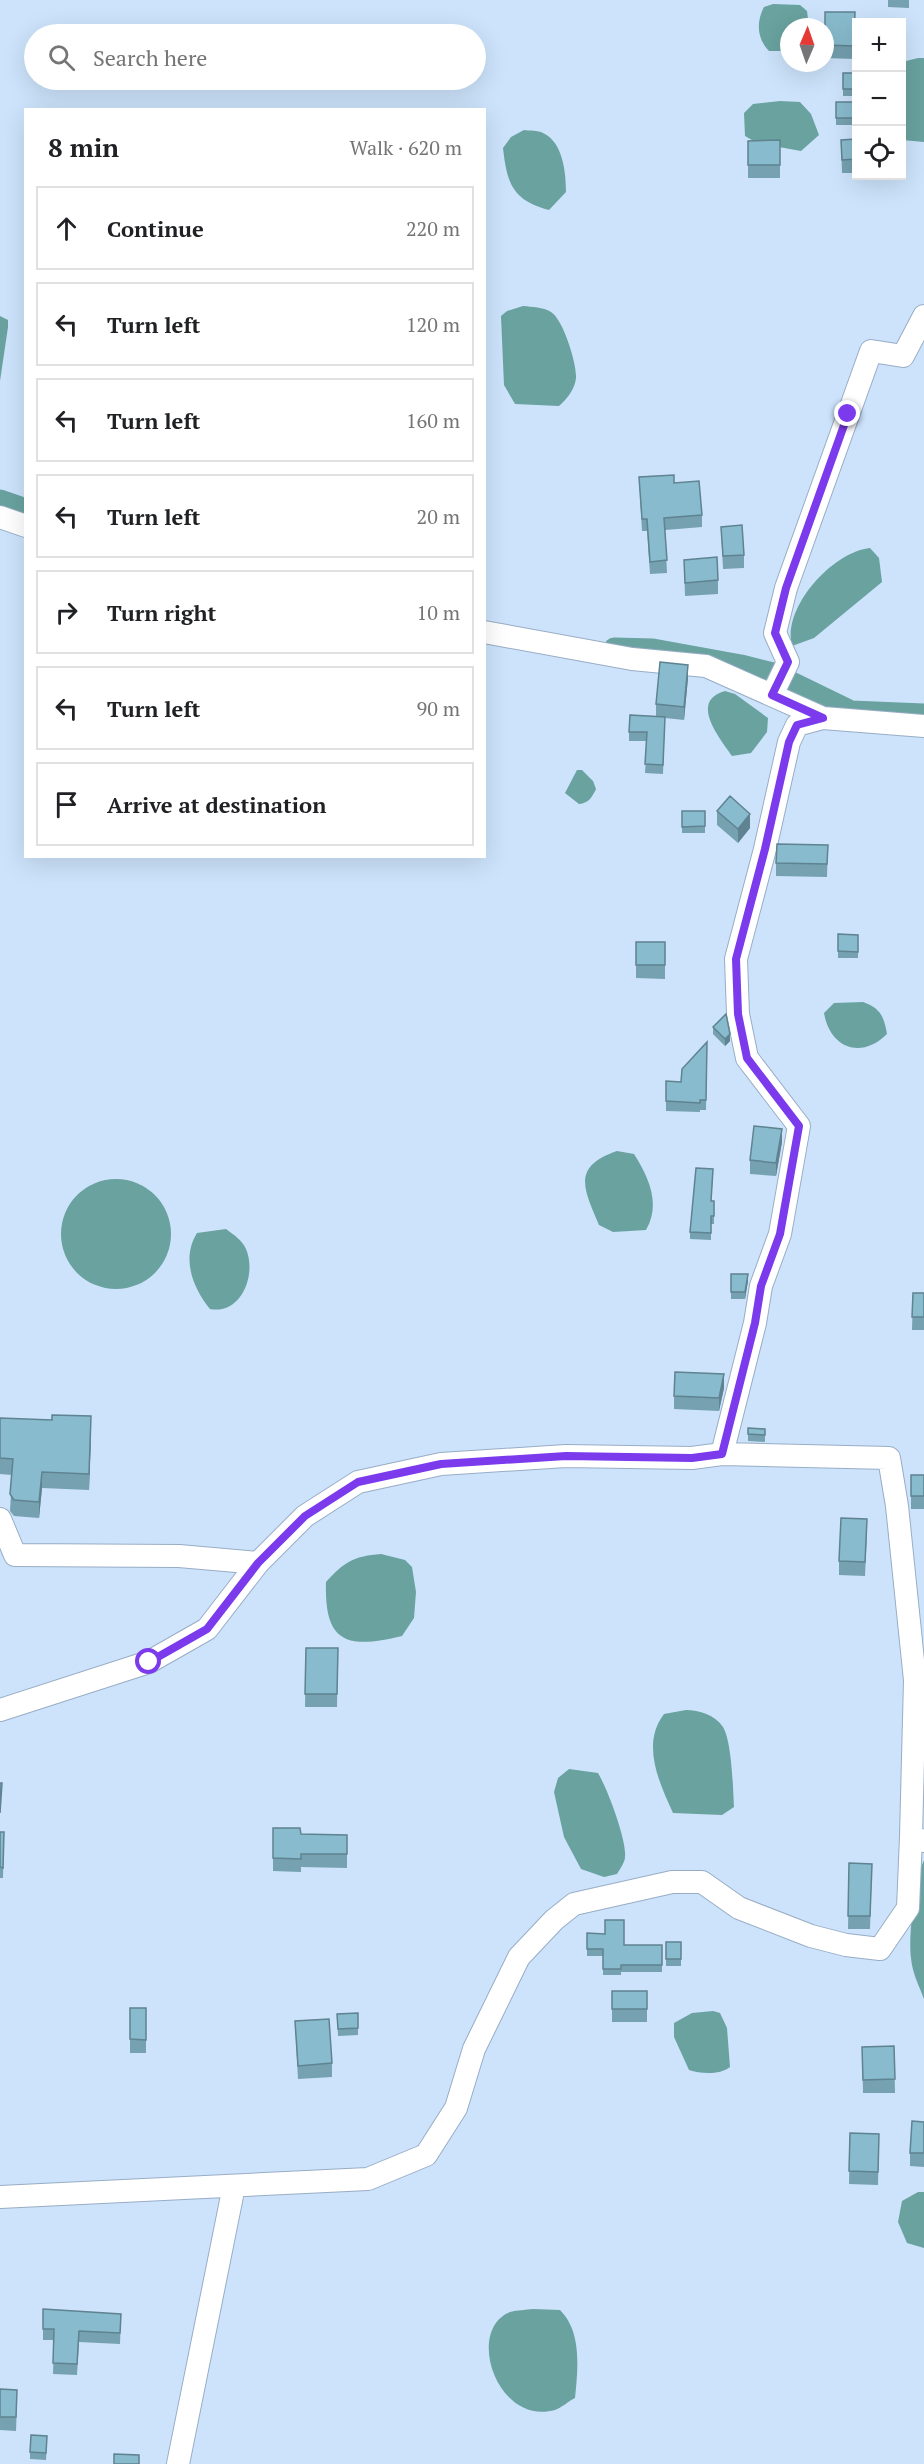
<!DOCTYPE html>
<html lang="en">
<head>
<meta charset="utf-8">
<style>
	:root { --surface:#fff; --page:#f6f6f6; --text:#202124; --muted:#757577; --line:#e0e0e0 }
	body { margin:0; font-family:"PT Serif",serif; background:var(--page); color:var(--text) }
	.controls { position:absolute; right:18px; top:18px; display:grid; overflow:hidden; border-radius:0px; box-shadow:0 6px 24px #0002 }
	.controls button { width:54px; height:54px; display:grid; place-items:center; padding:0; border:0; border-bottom:2px solid var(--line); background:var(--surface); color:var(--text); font:30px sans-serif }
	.compass { position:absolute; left:780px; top:18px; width:54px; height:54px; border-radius:50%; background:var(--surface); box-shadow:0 6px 24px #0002; rotate:2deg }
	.stop { position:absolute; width:18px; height:18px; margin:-14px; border:4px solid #7c3aed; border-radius:50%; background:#fff }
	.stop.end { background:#7c3aed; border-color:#fff; box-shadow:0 2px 6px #0008 }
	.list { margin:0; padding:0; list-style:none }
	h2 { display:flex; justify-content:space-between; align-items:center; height:78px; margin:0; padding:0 24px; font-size:26px }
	h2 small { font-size:20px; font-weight:400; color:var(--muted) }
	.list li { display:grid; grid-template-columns:39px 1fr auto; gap:18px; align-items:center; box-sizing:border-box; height:84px; margin:0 12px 12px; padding:0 12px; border:2px solid var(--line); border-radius:0px }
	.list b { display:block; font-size:22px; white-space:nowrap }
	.list em { font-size:20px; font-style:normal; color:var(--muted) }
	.icon { flex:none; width:33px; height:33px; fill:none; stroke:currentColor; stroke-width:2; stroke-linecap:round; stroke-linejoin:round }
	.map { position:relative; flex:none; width:924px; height:2464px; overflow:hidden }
	.search { position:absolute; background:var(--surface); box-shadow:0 6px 24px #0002; left:24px; top:24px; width:462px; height:66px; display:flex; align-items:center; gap:15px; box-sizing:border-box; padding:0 21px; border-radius:33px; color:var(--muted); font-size:22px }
	.panel { position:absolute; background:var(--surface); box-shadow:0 6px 24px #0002; left:24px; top:108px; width:462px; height:750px; border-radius:0px }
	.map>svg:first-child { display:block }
</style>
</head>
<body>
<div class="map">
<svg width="924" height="2464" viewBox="0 0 924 2464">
	<rect width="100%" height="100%" fill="#cce3fb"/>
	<path fill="#69a29f" d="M 773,4 L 800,5 L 807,11 L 809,27 L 789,27 L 789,51 L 769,51 C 757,39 756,22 764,7 Z
		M 918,58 L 924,58 L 924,142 L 902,140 L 902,62 Z
		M 780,101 L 800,102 L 811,114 L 819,135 L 801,151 L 757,143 L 745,136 L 744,113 L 753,104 Z
		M 524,130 C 529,131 538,130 543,133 C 563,142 566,173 566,192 L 549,210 C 512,200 507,183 503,148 L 511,137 Z
		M 523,306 C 532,307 543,307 551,312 C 563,319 577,364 576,378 C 575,389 567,399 559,406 L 515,404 L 504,385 L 501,316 L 507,311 Z
		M 0,316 L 8,320 L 8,327 L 0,381 Z
		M 870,548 L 879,558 L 882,582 L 814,638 L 792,646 C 782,608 832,552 870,548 Z
		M 725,691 L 735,694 L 768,718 L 767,732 L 751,753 L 732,756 C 719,737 689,701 725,691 Z
		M 577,770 L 582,770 L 593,781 L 596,789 C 592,797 589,803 579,804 L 565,793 Z
		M 863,1002 C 880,1008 884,1016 887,1034 C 861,1060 830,1048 824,1013 L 834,1003 Z
		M 617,1151 L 634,1154 C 649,1178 661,1204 646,1230 L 613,1232 L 599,1225 C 584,1189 571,1167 617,1151 Z
		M61 1234a55 55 0 1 1 110 0a55 55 0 1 1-110 0Z
		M 226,1229 C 234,1235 242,1240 246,1249 C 257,1275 241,1315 210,1309 C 193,1288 181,1259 197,1233 Z
		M 381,1554 L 405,1560 L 412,1567 L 416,1592 L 414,1618 L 402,1636 C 348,1649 324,1644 326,1582 C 344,1562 354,1556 381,1554 Z
		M 686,1710 C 699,1710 715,1715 723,1727 C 732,1742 733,1789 734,1807 L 722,1815 L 673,1813 C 659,1782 641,1744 664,1714 Z
		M 569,1769 L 598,1773 C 607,1788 627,1840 625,1857 C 625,1862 620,1869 617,1874 L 604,1877 L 581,1869 L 564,1837 L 554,1792 L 558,1778 Z
		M 924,1860 L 924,1999 C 919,1986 912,1972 911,1958 C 908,1938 915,1878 924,1860 Z
		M 713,2011 L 720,2013 L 727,2028 L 730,2067 C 720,2075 701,2074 689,2070 L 674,2037 L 674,2023 L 692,2013 Z
		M 918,2192 L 924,2192 L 924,2248 L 907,2243 L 898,2222 L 902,2201 Z
		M 533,2309 L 560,2310 C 582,2332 578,2368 575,2398 C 569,2401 561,2408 555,2410 C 497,2426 465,2330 510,2312 C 517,2310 526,2310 533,2309 Z"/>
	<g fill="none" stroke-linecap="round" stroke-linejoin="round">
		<path stroke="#69a29f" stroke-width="21" d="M 0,500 L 26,509
			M 614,648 L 653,649 L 741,665 L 773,673 L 851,711 L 924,714"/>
		<defs>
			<path id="street" d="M 0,517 L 26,526
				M 484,632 L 632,659 L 706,666 L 823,718 L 924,726
				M 772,695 L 788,662 L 775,633 L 786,588 L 871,351 L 903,356 L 924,316
				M 722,1454 L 889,1458 L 897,1506 L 915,1680 L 911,1837 L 924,1841
				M 0,1519 L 15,1555 L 179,1556 L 258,1563
				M 0,1710 L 149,1662 L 207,1629 L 258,1563 L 305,1516 L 358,1482 L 441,1464 L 566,1456 L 692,1458 L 722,1454 L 755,1323 L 761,1286 L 780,1234 L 799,1126 L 747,1058 L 738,1014 L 736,959 L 765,849 L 789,742 L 797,725 L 823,718
				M 0,2197 L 368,2179 L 426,2155 L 456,2108 L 474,2049 L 519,1957 L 554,1920 L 574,1904 L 672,1882 L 702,1882 L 739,1908 L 811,1936 L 846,1945 L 880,1949 L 908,1908 L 911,1837
				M 178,2464 L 234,2186"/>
		</defs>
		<use href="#street" stroke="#98adc5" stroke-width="24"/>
		<use href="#street" stroke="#fff" stroke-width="22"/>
	</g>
	<path fill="#75a1b0" d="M 888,0 L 909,0 L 909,8 L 888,7 Z
		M 825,12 L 855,12 L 854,59 L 825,58 Z
		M 843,73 L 856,73 L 856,96 L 843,96 Z
		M 836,102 L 854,102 L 854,125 L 836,125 Z
		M 856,139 L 856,173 L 842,173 L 841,140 Z
		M 780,140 L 780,178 L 748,178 L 748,141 Z
		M 639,477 L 674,483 L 702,515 L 702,527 L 665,530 L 667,573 L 650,574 L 647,531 L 642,531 Z
		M 721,527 L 744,555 L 744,568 L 723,569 Z
		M 684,560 L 718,580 L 718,594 L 685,596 Z
		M 688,678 L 684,720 L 665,718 L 663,774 L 645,773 L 647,741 L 629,741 L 629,732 L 656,716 L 656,704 Z
		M 682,811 L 705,811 L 705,833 L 682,833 Z
		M 717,811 L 750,828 L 738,843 L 717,825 Z
		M 828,845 L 827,877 L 776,876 L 776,863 Z
		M 838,934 L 858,935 L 858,958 L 838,958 Z
		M 636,942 L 665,942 L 665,979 L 636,978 Z
		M 713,1027 L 730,1041 L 725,1046 L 713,1034 Z
		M 707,1042 L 706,1110 L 700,1110 L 700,1112 L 666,1111 L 666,1081 L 681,1082 Z
		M 782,1142 L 776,1176 L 750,1174 L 750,1160 Z
		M 713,1177 L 711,1201 L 714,1201 L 714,1224 L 711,1224 L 711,1240 L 690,1239 L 690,1232 Z
		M 731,1274 L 748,1281 L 745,1299 L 731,1299 Z
		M 913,1293 L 924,1293 L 924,1330 L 912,1330 Z
		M 724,1388 L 719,1411 L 674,1409 L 674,1396 Z
		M 0,1418 L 91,1432 L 89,1490 L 42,1488 L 39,1518 L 14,1516 L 10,1511 L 12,1475 L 0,1474 Z
		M 748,1428 L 765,1429 L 765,1442 L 748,1441 Z
		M 911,1475 L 924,1475 L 924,1509 L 911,1509 Z
		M 867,1532 L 865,1576 L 839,1575 L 839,1561 Z
		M 306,1648 L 338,1648 L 337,1707 L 305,1707 Z
		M 273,1828 L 301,1834 L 347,1835 L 347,1868 L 301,1867 L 301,1872 L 273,1871 Z
		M 0,1832 L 4,1832 L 3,1878 L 0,1878 Z
		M 849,1863 L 872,1864 L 870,1929 L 848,1929 Z
		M 587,1933 L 605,1934 L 624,1945 L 662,1945 L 662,1972 L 621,1972 L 621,1975 L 603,1975 L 603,1956 L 587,1956 Z
		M 666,1942 L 681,1942 L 681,1966 L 666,1966 Z
		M 612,1991 L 647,1991 L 647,2022 L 612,2022 Z
		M 130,2008 L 146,2008 L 146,2053 L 130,2053 Z
		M 358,2013 L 358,2035 L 338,2036 L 337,2014 Z
		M 295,2021 L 332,2063 L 332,2077 L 298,2079 Z
		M 894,2046 L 895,2093 L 863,2093 L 862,2047 Z
		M 924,2122 L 924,2167 L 910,2166 L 910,2153 Z
		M 850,2133 L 879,2134 L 878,2185 L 849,2184 Z
		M 43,2309 L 121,2314 L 120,2344 L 79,2342 L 77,2375 L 53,2374 L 54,2340 L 43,2340 Z
		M 0,2389 L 17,2403 L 16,2431 L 0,2430 Z
		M 47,2443 L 46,2460 L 30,2459 L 30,2452 Z"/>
	<path fill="#5f8390" d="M 688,665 L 688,678 L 684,720 L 684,707 Z
		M 750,814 L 750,828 L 738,843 L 738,829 Z
		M 730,1034 L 730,1041 L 725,1046 L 725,1039 Z
		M 782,1129 L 782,1142 L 776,1176 L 776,1163 Z
		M 748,1274 L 748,1281 L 745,1299 L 745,1292 Z
		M 724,1374 L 724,1388 L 719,1411 L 719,1398 Z
		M 91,1416 L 91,1432 L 89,1490 L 89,1474 Z
		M 42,1472 L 42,1488 L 39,1518 L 39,1502 Z"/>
	<path fill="#88bbcd" stroke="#5f8390" stroke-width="1.5" d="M 825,12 L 855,12 L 854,46 L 825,45 Z
		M 843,73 L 856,73 L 856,89 L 843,89 Z
		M 836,102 L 854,102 L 854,118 L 836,118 Z
		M 856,139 L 856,159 L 842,160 L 841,140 Z
		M 780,140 L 780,165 L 748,165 L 748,141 Z
		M 674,475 L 674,483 L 699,481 L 702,515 L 664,518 L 667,560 L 650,562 L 647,519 L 642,519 L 639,477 Z
		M 742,525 L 744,555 L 723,556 L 721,527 Z
		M 717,557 L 718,580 L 685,583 L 684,560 Z
		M 660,662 L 688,665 L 684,707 L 656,704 Z
		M 630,715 L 665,717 L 663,765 L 645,764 L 647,732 L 629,732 Z
		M 730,796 L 750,814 L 738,829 L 717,811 Z
		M 682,811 L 705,811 L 705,826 L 682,827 Z
		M 777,844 L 828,845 L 827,864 L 776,863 Z
		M 838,934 L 858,935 L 858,952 L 838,951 Z
		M 636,942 L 665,942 L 665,965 L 636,965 Z
		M 726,1014 L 730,1034 L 725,1039 L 713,1027 Z
		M 707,1042 L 706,1100 L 700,1100 L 700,1103 L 666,1101 L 666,1081 L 681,1082 L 682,1069 Z
		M 754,1126 L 782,1129 L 776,1163 L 750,1160 Z
		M 696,1168 L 713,1169 L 711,1201 L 714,1201 L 714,1216 L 711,1216 L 711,1233 L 690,1232 Z
		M 731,1274 L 748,1274 L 745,1292 L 731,1292 Z
		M 913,1293 L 924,1293 L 924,1317 L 912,1317 Z
		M 675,1372 L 724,1374 L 719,1398 L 674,1396 Z
		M 52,1415 L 91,1416 L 89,1474 L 42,1472 L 39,1502 L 14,1500 L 10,1494 L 13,1459 L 0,1458 L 0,1418 L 52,1420 Z
		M 748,1428 L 765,1429 L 765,1435 L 748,1434 Z
		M 911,1475 L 924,1475 L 924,1496 L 911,1496 Z
		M 841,1518 L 867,1519 L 865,1562 L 839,1561 Z
		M 306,1648 L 338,1648 L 337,1694 L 305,1694 Z
		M 0,1783 L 2,1783 L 0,1813 Z
		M 273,1828 L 300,1828 L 301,1834 L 347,1835 L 347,1854 L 301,1854 L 301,1859 L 273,1858 Z
		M 0,1832 L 4,1832 L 3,1868 L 0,1867 Z
		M 849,1863 L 872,1864 L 870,1916 L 848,1916 Z
		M 605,1920 L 624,1920 L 624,1945 L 662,1945 L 662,1965 L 621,1965 L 621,1969 L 603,1969 L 603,1949 L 587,1949 L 587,1933 L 605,1934 Z
		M 666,1942 L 681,1942 L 681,1959 L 666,1959 Z
		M 612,1991 L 647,1991 L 647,2009 L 612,2009 Z
		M 130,2008 L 146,2008 L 146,2040 L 130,2039 Z
		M 358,2013 L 358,2028 L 338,2029 L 337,2014 Z
		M 329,2019 L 332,2063 L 298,2066 L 295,2021 Z
		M 894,2046 L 895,2079 L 863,2080 L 862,2047 Z
		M 912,2121 L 924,2122 L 924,2153 L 910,2153 Z
		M 850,2133 L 879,2134 L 878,2172 L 849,2171 Z
		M 43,2309 L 121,2314 L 120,2333 L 79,2331 L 77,2364 L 53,2363 L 54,2329 L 43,2329 Z
		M 0,2389 L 17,2390 L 16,2417 L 0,2417 Z
		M 31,2435 L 47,2436 L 46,2453 L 30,2452 Z
		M 114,2454 L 139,2455 L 139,2464 L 114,2464 Z"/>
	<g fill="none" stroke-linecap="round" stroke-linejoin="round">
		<path stroke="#7c3aed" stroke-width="8" d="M 149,1662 L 207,1629 L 258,1563 L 305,1516 L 358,1482 L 441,1464 L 566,1456 L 692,1458 L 722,1454 L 755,1323 L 761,1286 L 780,1234 L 799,1126 L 747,1058 L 738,1014 L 736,959 L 765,849 L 789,742 L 797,725 L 823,718 L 772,695 L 788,662 L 775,633 L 786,588 L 848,414"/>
	</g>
</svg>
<div class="controls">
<button>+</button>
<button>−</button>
<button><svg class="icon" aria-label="locate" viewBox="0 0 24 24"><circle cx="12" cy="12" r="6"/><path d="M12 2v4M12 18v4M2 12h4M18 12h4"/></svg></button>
</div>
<svg class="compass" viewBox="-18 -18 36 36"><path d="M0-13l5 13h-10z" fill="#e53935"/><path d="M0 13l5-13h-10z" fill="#757577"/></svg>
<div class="stop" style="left:149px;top:1662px"></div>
<div class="stop end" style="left:848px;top:414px"></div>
<div class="search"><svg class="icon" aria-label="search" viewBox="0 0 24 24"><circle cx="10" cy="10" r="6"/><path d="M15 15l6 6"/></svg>Search here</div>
<section class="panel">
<h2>8 min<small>Walk · 620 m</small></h2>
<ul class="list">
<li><svg class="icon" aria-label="ahead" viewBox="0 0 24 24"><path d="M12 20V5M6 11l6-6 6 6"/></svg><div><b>Continue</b></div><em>220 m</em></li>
<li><svg class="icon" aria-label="left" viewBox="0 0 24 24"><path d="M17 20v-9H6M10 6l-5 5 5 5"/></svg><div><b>Turn left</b></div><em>120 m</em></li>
<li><svg class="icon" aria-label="left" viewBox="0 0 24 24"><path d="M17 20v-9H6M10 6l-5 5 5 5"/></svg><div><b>Turn left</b></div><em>160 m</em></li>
<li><svg class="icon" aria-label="left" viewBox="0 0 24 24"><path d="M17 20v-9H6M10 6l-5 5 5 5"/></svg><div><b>Turn left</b></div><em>20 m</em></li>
<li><svg class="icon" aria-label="right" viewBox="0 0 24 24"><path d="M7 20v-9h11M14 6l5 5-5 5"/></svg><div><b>Turn right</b></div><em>10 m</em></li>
<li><svg class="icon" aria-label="left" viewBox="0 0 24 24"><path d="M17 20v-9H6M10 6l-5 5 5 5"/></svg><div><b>Turn left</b></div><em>90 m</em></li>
<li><svg class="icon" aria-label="arrive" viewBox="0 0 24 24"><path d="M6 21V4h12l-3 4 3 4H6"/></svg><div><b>Arrive at destination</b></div></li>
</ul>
</section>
</div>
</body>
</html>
